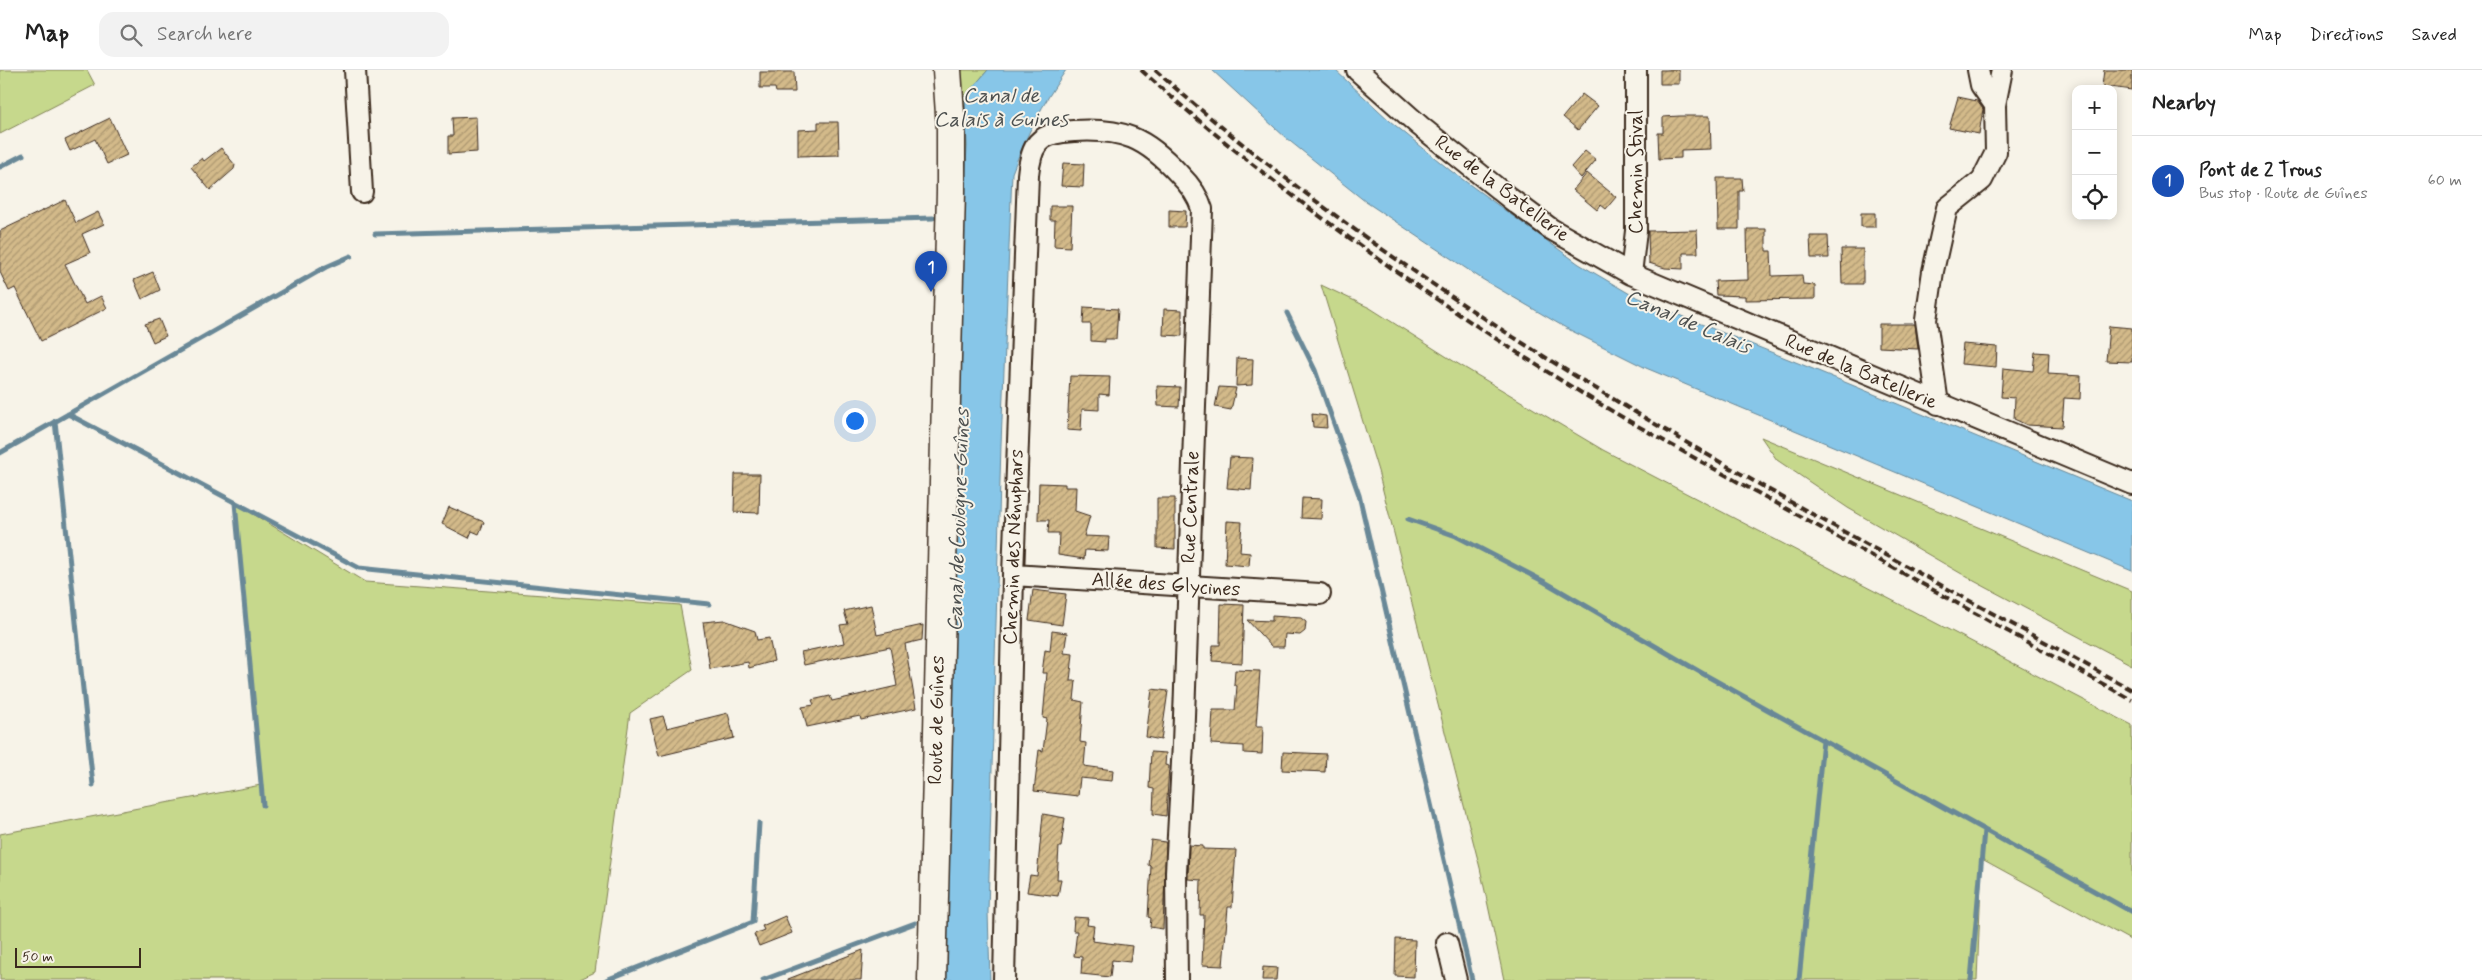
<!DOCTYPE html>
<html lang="en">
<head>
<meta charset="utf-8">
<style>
	:root { --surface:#fff; --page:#f2f2f2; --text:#222; --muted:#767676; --line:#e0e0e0; --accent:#d1495b }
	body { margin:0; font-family:Mynerve,sans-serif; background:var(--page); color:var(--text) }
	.controls { position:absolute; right:15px; top:15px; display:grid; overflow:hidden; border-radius:10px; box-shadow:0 2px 12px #0003 }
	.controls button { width:45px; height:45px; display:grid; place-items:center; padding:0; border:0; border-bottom:1px solid var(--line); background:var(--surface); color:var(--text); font:25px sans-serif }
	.scale { position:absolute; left:15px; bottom:12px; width:126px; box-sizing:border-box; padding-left:5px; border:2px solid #3b2a1e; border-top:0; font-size:14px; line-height:18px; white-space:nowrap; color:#3b2a1e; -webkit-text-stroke:4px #f7f3e8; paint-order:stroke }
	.you { position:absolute; left:854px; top:350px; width:18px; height:18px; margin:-12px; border:4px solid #fff; border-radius:50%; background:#1a73e8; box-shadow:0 0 0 8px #1a73e833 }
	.badge { display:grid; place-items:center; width:32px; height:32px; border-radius:50%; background:var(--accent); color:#fff; font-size:16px; font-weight:700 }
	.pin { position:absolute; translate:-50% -41px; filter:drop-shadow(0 1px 2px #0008) }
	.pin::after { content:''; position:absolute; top:26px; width:18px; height:15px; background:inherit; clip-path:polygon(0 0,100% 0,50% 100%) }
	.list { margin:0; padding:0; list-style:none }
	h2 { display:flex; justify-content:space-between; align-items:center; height:65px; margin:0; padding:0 20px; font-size:21px }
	h2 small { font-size:16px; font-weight:400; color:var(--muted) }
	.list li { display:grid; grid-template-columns:32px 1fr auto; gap:15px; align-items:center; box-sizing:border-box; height:90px; padding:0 20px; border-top:1px solid var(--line) }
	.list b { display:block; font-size:19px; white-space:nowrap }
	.list p { margin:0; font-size:16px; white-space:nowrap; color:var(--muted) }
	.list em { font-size:16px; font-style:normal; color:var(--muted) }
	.icon { flex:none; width:28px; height:28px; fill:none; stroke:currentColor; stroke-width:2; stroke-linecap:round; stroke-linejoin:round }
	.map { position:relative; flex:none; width:2132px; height:910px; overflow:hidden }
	header { display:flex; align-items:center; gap:30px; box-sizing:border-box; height:70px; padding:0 25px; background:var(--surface); border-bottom:1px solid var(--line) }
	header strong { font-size:24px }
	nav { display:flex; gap:28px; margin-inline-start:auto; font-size:18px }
	.search { width:350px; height:45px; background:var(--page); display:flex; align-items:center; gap:12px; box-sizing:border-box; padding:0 18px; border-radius:15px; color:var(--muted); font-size:19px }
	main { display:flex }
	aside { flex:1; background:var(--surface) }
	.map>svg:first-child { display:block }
</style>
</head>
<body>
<header>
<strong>Map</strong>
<div class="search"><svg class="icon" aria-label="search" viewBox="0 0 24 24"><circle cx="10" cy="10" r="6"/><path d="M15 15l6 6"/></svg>Search here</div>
<nav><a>Map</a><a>Directions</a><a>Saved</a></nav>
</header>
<main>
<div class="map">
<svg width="2132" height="910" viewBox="0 0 2132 910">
	<defs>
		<pattern id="building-hatch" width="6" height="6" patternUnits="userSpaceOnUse" patternTransform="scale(1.25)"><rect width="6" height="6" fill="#d3ba8a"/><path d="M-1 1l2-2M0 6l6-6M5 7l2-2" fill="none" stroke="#ac9770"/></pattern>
	</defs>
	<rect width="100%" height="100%" fill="#f7f3e8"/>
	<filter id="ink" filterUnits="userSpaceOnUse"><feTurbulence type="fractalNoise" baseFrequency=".02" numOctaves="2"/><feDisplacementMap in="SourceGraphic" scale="10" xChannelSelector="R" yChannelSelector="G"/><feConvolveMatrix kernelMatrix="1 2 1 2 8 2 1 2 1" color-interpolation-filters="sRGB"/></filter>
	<g filter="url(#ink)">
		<path fill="#c6d88c" stroke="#808155" d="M 0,0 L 87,0 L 95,15 L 0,64 Z
			M 960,0 L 988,0 L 965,26 L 967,76 L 965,139 L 959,134 Z
			M 1321,215 L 1370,238 L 1455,292 L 1603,380 L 2132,655 L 2132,871 L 1982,789 L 1977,910 L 1504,910 L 1480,798 L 1378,401 Z
			M 1761,367 L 2132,521 L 2132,595 L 1974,511 L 1848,438 L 1777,390 Z
			M 235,433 L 365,512 L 680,535 L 692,600 L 630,643 L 595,902 L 578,910 L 0,910 L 0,764 L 261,715 Z"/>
		<path fill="#87c6e8" stroke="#698897" d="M 988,0 L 1066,0 C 1042,35 1027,63 1012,103 L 1001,374 L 988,842 L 990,910 L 944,910 L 963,156 L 967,76 L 965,26 Z
			M 1212,0 L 1335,0 L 1390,51 L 1451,101 L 1579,194 L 1630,224 L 1686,248 L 1818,301 L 2132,431 L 2132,501 L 1646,298 L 1566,258 L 1482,209 L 1366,132 L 1286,68 Z"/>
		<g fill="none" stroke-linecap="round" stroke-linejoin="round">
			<path stroke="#698897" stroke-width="5" d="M 0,97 L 23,85
				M 375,164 L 933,148
				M 1287,243 L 1315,300 L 1359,425 L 1472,910
				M 68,344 L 359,498 L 709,534
				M 55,351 L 93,715
				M 0,383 L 326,197 L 351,186
				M 235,433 L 263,735
				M 1408,449 L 1456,466 L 1543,511 L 1700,602 L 2132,842
				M 606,910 L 753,852 L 759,753
				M 763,910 L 915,853
				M 1799,910 L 1823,670
				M 1971,910 L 1984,760"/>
		</g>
		<path fill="url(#building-hatch)" stroke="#3b2a1e" d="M 1660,0 L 1679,0 L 1679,14 L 1660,14 Z
			M 2104,0 L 2132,0 L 2132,20 L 2102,16 Z
			M 760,2 L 794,2 L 795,22 L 776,22 L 775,18 L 760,18 Z
			M 1582,24 L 1598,36 L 1578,60 L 1563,47 Z
			M 1958,27 L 1977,31 L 1983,39 L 1979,64 L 1949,58 Z
			M 1680,46 L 1710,46 L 1711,79 L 1681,80 L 1681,88 L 1659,89 L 1658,63 L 1663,63 L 1663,47 Z
			M 476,47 L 477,82 L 448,84 L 448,66 L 453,66 L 452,48 Z
			M 110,48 L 127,85 L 107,94 L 95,69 L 70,81 L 65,70 Z
			M 818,52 L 838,52 L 839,85 L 798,86 L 798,60 L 818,59 Z
			M 221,78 L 235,95 L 234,99 L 210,120 L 191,97 L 202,88 L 204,91 Z
			M 1585,81 L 1596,90 L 1581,108 L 1571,97 Z
			M 1063,93 L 1084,94 L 1083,117 L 1061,116 Z
			M 1587,103 L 1616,127 L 1606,139 L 1601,135 L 1597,140 L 1573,120 Z
			M 1717,108 L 1742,108 L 1743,121 L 1739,121 L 1739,159 L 1718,159 Z
			M 65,130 L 76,153 L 98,142 L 104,154 L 82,164 L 90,183 L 65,194 L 85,234 L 101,226 L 107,238 L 41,271 L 15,218 L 9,221 L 0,202 L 0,161 Z
			M 1050,136 L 1072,136 L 1070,177 L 1054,176 L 1055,150 L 1050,150 Z
			M 1169,140 L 1186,141 L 1185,157 L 1169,157 Z
			M 1861,143 L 1875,143 L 1875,157 L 1861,157 Z
			M 1747,159 L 1766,159 L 1766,181 L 1771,181 L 1772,206 L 1802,205 L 1803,214 L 1815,215 L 1815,229 L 1745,230 L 1745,226 L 1716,225 L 1715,211 L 1748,210 Z
			M 1697,160 L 1698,183 L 1683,183 L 1683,199 L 1665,198 L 1649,193 L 1648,161 Z
			M 1810,166 L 1828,166 L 1829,188 L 1811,188 Z
			M 1841,179 L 1863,179 L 1863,214 L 1842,214 Z
			M 153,202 L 160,220 L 142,229 L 134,210 Z
			M 1084,237 L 1118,239 L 1116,269 L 1105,269 L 1105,272 L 1091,271 L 1091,254 L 1083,254 Z
			M 1164,239 L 1182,240 L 1182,266 L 1163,265 Z
			M 159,249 L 166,266 L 153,272 L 145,254 Z
			M 1879,254 L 1915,254 L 1918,279 L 1879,277 Z
			M 2109,256 L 2132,258 L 2132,292 L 2106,291 Z
			M 1963,274 L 1997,277 L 1996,297 L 1961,294 Z
			M 2035,282 L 2049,283 L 2048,304 L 2081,306 L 2080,329 L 2064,328 L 2062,357 L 2027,355 L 2014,349 L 2015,328 L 2001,327 L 2003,298 L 2033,301 Z
			M 1237,288 L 1253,289 L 1252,315 L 1236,316 Z
			M 1070,306 L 1110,307 L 1109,325 L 1099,324 L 1099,340 L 1082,339 L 1081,361 L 1067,360 Z
			M 1157,316 L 1180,317 L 1179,337 L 1158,336 Z
			M 1219,317 L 1236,318 L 1231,340 L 1215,337 Z
			M 1312,344 L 1326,346 L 1327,358 L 1313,357 Z
			M 1230,387 L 1253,388 L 1251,420 L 1227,418 Z
			M 735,404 L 760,404 L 759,443 L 734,442 Z
			M 1039,413 L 1065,414 L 1065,417 L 1076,417 L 1075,441 L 1090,446 L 1084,466 L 1109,467 L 1108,481 L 1085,480 L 1084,489 L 1058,485 L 1059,463 L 1048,463 L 1049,450 L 1038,450 Z
			M 1157,428 L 1175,428 L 1175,479 L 1157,478 Z
			M 1302,428 L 1322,429 L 1321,449 L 1301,448 Z
			M 449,437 L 484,452 L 479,464 L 472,461 L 469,468 L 442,454 Z
			M 1227,451 L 1242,452 L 1240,482 L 1250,483 L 1249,496 L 1225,494 Z
			M 1033,520 L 1066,524 L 1062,555 L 1029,550 Z
			M 1221,534 L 1244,535 L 1242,593 L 1212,591 L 1213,575 L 1220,575 Z
			M 871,535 L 877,565 L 923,555 L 922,570 L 905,574 L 916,638 L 861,650 L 860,646 L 807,657 L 802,637 L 814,635 L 812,630 L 830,626 L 832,631 L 897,616 L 890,577 L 804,595 L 801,582 L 844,573 L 840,555 L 848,554 L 844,541 Z
			M 1272,546 L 1301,548 L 1306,552 L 1305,561 L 1300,565 L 1285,564 L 1284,577 L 1272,577 L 1247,550 L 1272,551 Z
			M 724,550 L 755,561 L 757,570 L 769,568 L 774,591 L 749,598 L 748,592 L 710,599 L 703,552 Z
			M 1052,561 L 1067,563 L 1064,583 L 1073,584 L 1070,611 L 1076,611 L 1074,630 L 1083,632 L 1080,672 L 1086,673 L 1084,696 L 1113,700 L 1112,711 L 1080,708 L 1078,726 L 1034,721 L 1039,680 L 1043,681 L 1047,649 L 1043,648 L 1047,603 L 1042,603 L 1045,580 L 1050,581 Z
			M 1235,600 L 1260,601 L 1256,656 L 1263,656 L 1262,684 L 1244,683 L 1244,676 L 1211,674 L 1213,640 L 1235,640 L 1237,616 L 1234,615 Z
			M 1152,619 L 1168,621 L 1161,670 L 1146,667 Z
			M 728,643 L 734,668 L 659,686 L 650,649 L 663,646 L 667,658 Z
			M 1151,682 L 1166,683 L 1165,695 L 1169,696 L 1166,746 L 1153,744 L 1154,719 L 1149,718 Z
			M 1283,682 L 1326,684 L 1325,702 L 1282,700 Z
			M 1043,744 L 1065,748 L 1061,777 L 1059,777 L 1057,809 L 1061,809 L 1058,826 L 1027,822 L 1030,805 L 1037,806 Z
			M 1151,770 L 1165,772 L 1166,774 L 1163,859 L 1150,857 L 1151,848 L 1148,847 L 1151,796 L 1148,795 Z
			M 1189,775 L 1203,776 L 1203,779 L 1236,780 L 1232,837 L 1228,837 L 1223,896 L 1202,895 L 1204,845 L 1200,845 L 1201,810 L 1188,809 Z
			M 785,846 L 792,863 L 759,876 L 754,864 L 764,860 L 762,856 Z
			M 1074,847 L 1088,848 L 1087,855 L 1094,856 L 1092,871 L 1132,876 L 1130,892 L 1112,890 L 1110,907 L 1081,904 L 1082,887 L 1074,886 L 1077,861 L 1073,861 Z
			M 1396,869 L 1415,870 L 1414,907 L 1395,906 Z
			M 863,880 L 861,910 L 788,910 L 788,909 Z
			M 1263,897 L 1277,898 L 1276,910 L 1262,910 Z"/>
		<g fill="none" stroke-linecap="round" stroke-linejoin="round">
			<defs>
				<path id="minor" d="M 355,0 L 362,122
					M 1357,0 L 1420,56 L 1512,130 L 1551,159 L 1631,204 L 2132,414
					M 1978,0 L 1981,15 L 1995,35
					M 1631,204 L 1636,161 L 1636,0
					M 1938,334 L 1926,250 L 1933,201 L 1947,138 L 1982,110 L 1996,82 L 1995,35 L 2002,0
					M 1013,505 L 1320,524
					M 1447,873 L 1456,910
					M 1004,910 L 1013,505 L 1028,105 C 1029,95 1031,81 1038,73 C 1047,63 1061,62 1074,61 C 1123,58 1146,68 1179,104 C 1189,114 1198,125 1202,139 L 1183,674 L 1176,802 L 1177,910"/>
				<path id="secondary" d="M 932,910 L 951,121 L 951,59 L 947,0"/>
			</defs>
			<use href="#minor" stroke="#3b2a1e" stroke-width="24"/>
			<use href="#secondary" stroke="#3b2a1e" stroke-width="31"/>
			<use href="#minor" stroke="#f7f3e8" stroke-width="20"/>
			<use href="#secondary" stroke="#f7f3e8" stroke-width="28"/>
			<path stroke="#3b2a1e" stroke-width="4" stroke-dasharray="8 4" stroke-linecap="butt" d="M 1141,0 C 1261,108 1393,203 1529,290 C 1612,344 1699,390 1785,438 C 1901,502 2016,566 2132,630
				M 1155,0 C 1445,258 1795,433 2132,620"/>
		</g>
	</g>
	<g text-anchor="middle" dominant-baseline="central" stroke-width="4" stroke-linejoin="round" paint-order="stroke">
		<g font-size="20" fill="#3b2a1e" stroke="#f7f3e8">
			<text transform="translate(1636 102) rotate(-90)">Chemin Stival</text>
			<text transform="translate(1502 119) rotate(37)">Rue de la Batellerie</text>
			<text transform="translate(1861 302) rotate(23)">Rue de la Batellerie</text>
			<text transform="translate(1191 437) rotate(-88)">Rue Centrale</text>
			<text transform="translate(1014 477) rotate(-88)">Chemin des Nénuphars</text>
			<text transform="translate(1166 515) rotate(4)">Allée des Glycines</text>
			<text transform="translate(937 650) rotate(-89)">Route de Guînes</text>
		</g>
		<g font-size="21" font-style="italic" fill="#4e5150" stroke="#f7f3e8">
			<text x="1001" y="26">Canal de<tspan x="1001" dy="24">Calais à Guines</tspan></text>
			<text transform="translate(1688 252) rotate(23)">Canal de Calais</text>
			<text transform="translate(959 450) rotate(-88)">Canal de Coulogne-Guînes</text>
		</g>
	</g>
</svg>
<div class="controls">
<button>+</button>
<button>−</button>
<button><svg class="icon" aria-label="locate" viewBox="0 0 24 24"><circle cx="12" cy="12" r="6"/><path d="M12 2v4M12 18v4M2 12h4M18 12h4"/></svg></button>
</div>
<div class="scale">50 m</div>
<div class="you"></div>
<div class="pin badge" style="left:931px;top:222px;background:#1a4fb4">1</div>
</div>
<aside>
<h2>Nearby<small></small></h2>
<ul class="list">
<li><span class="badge" style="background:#1a4fb4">1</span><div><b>Pont de 2 Trous</b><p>Bus stop · Route de Guînes</p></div><em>60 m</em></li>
</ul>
</aside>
</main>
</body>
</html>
